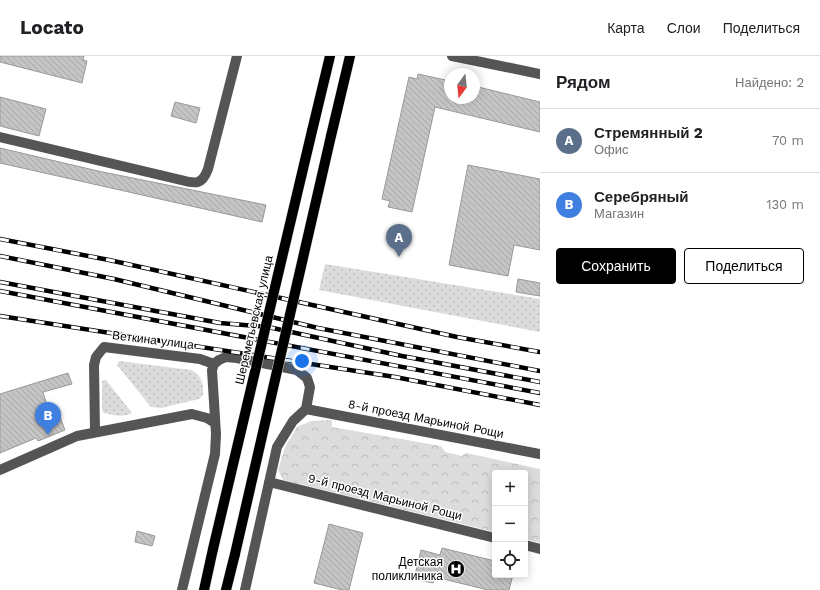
<!DOCTYPE html>
<html lang="ru">
<head>
<meta charset="utf-8">
<style>
	:root { --surface:#fff; --page:#f2f2f2; --text:#202124; --muted:#757577; --line:#e0e0e0; --accent:#000 }
	body { margin:0; font-family:"Work Sans",sans-serif; background:var(--page); color:var(--text) }
	.controls { position:absolute; right:12px; bottom:12px; display:grid; overflow:hidden; border-radius:4px; box-shadow:0 2px 10px #0003 }
	.controls button { width:36px; height:36px; display:grid; place-items:center; padding:0; border:0; border-bottom:1px solid var(--line); background:var(--surface); color:var(--text); font:20px sans-serif }
	.compass { position:absolute; left:444px; top:12px; width:36px; height:36px; border-radius:50%; background:var(--surface); box-shadow:0 2px 10px #0003; rotate:195deg }
	.you { position:absolute; left:302px; top:305px; width:14px; height:14px; margin:-10px; border:3px solid #fff; border-radius:50%; background:#1a73e8; box-shadow:0 0 0 6px #1a73e833 }
	.badge { display:grid; place-items:center; width:26px; height:26px; border-radius:50%; background:var(--accent); color:#fff; font-size:13px; font-weight:700 }
	.pin { position:absolute; translate:-50% -33px; filter:drop-shadow(0 1px 2px #0008) }
	.pin::after { content:''; position:absolute; top:21px; width:14px; height:12px; background:inherit; clip-path:polygon(0 0,100% 0,50% 100%) }
	.list { margin:0; padding:0; list-style:none }
	h2 { display:flex; justify-content:space-between; align-items:center; height:52px; margin:0; padding:0 16px; font-size:17px }
	h2 small { font-size:13px; font-weight:400; color:var(--muted) }
	.list li { display:grid; grid-template-columns:26px 1fr auto; gap:12px; align-items:center; box-sizing:border-box; height:64px; padding:0 16px; border-top:1px solid var(--line) }
	.list b { display:block; font-size:15px; white-space:nowrap }
	.list p { margin:0; font-size:13px; white-space:nowrap; color:var(--muted) }
	.list em { font-size:13px; font-style:normal; color:var(--muted) }
	.actions { display:flex; gap:8px; padding:12px 16px }
	.actions a { flex:1; padding:9px 0; border:1px solid var(--accent); border-radius:4px; text-align:center; font-size:14px; color:var(--accent) }
	.actions .main { background:var(--accent); color:#fff }
	.icon { flex:none; width:22px; height:22px; fill:none; stroke:currentColor; stroke-width:2; stroke-linecap:round; stroke-linejoin:round }
	.map { position:relative; flex:none; width:540px; height:534px; overflow:hidden }
	header { display:flex; align-items:center; gap:24px; box-sizing:border-box; height:56px; padding:0 20px; background:var(--surface); border-bottom:1px solid var(--line) }
	header strong { font-size:19px }
	nav { display:flex; gap:22px; margin-inline-start:auto; font-size:14px }
	main { display:flex }
	aside { flex:1; background:var(--surface) }
	.map>svg:first-child { display:block }
</style>
</head>
<body>
<header>
<strong>Locato</strong>
<nav><a>Карта</a><a>Слои</a><a>Поделиться</a></nav>
</header>
<main>
<div class="map">
<svg width="540" height="534" viewBox="0 0 540 534">
	<defs>
		<pattern id="grass-dots" width="8" height="8" patternUnits="userSpaceOnUse"><rect width="8" height="8" fill="#dcdcdc"/><path d="M2 2h.1M6 6h.1" fill="none" stroke="#bbb" stroke-width="1.8" stroke-linecap="round"/></pattern>
		<pattern id="forest-crowns" width="20" height="18" patternUnits="userSpaceOnUse"><rect width="20" height="18" fill="#dcdcdc"/><path d="M2 6a3 3 0 1 1 6 0M12 15a3 3 0 1 1 6 0" fill="none" stroke="#bbb"/></pattern>
		<pattern id="building-back-hatch" width="6" height="6" patternUnits="userSpaceOnUse"><rect width="6" height="6" fill="#c4c4c4"/><path d="M-1 5l2 2M0 0l6 6M5-1l2 2" fill="none" stroke="#a7a7a7"/></pattern>
	</defs>
	<rect width="100%" height="100%" fill="#fff"/>
	<path fill="url(#grass-dots)" d="M 325,208 L 540,243 L 540,276 L 319,234 Z
		M 119,305 L 191,314 C 201,318 204,328 203,339 L 199,343 L 161,352 L 151,351 L 117,309 Z
		M 104,324 L 106,324 L 132,357 C 123,362 114,359 104,357 L 102,354 L 102,325 Z"/>
	<path fill="url(#forest-crowns)" d="M 332,364 L 332,371 L 441,390 L 445,396 L 462,400 L 466,397 L 540,413 L 540,487 L 525,483 L 525,417 L 495,417 L 495,476 L 283,424 L 278,414 L 285,391 L 297,371 L 311,365 Z"/>
	<path fill="url(#building-back-hatch)" stroke="#999" d="M 0,0 L 84,0 L 83,4 L 87,5 L 82,27 L 0,6 Z
		M 418,18 L 450,25 L 450,42 L 474,42 L 474,30 L 540,46 L 540,76 L 435,51 L 412,156 L 388,151 L 390,145 L 382,143 L 409,21 L 417,23 Z
		M 0,41 L 46,53 L 39,80 L 0,70 Z
		M 175,46 L 200,52 L 196,67 L 171,60 Z
		M 0,92 L 98,115 L 266,149 L 262,166 L 0,107 Z
		M 468,109 L 540,123 L 540,194 L 514,189 L 508,220 L 449,209 Z
		M 518,223 L 540,227 L 540,240 L 516,236 Z
		M 68,317 L 72,328 L 43,336 L 50,360 L 58,356 L 65,374 L 38,385 L 36,382 L 0,397 L 0,338 Z
		M 329,468 L 363,477 L 349,534 L 342,534 L 314,527 Z
		M 137,475 L 155,480 L 152,490 L 135,486 Z
		M 442,492 L 495,505 L 495,519 L 513,519 L 509,534 L 488,534 L 435,521 L 433,527 L 414,523 L 421,494 L 440,499 Z"/>
	<g fill="none" stroke-linecap="round" stroke-linejoin="round">
		<defs>
			<path id="major" d="M 312,75 L 330,0
				M 331,80 L 350,0
				M 204,534 L 213,493
				M 226,534 L 235,498"/>
		</defs>
		<use href="#major" stroke="#dbdbdb" stroke-width="11"/>
		<path stroke="#555" stroke-width="10" d="M 452,0 L 540,18
			M 0,81 L 181,124 C 196,128 202,129 208,113 L 237,0
			M 306,353 L 540,398
			M 95,376 L 94,309 L 96,301 L 104,291 L 200,303 L 214,308
			M 0,414 L 77,380 L 192,358 L 207,362 L 215,367
			M 269,426 L 495,482
			M 525,489 L 540,493
			M 182,534 L 215,398 L 216,378 L 212,314 L 214,308 L 219,304 L 226,301 L 237,302 L 297,314 L 307,322 L 310,331 L 306,353 L 293,365 L 277,391 L 245,534"/>
		<use href="#major" stroke="#000" stroke-width="10"/>
		<defs>
			<path id="rail" d="M 0,183 L 109,204 L 457,281 L 540,296
				M 0,200 L 114,223 L 318,272 L 540,315
				M 0,226 L 220,267 L 268,271 L 402,300 L 540,326
				M 0,235 L 540,337
				M 0,260 L 395,321 L 540,349"/>
		</defs>
		<use href="#rail" stroke="#000" stroke-width="4.5"/>
		<use href="#rail" stroke="#fff" stroke-width="3" stroke-dasharray="9" stroke-linecap="butt"/>
		<defs>
			<path id="major-bridge" d="M 213,493 L 312,75
				M 235,498 L 331,80"/>
		</defs>
		<use href="#major-bridge" stroke="#dbdbdb" stroke-width="11" stroke-linecap="butt"/>
		<use href="#major-bridge" stroke="#000" stroke-width="10"/>
	</g>
	<defs>
		<symbol id="hospital-disc" viewBox="-11 -11 22 22"><circle r="9.5" fill="#000" stroke="#fff"/><path d="M-5-5h3v3.5h4V-5h3V5h-3V1.5h-4V5h-3Z" fill="#fff"/></symbol>
	</defs>
	<g fill-rule="evenodd">
		<use href="#hospital-disc" x="446" y="503" width="20" height="20"/>
	</g>
	<g text-anchor="middle" dominant-baseline="central" stroke-width="3" stroke-linejoin="round" paint-order="stroke">
		<g font-size="12" fill="#000" stroke="#fff">
			<text transform="translate(254 264) rotate(-77)">Шереметьевская улица</text>
			<text transform="translate(153 284) rotate(7)">Веткина улица</text>
			<text transform="translate(426 363) rotate(11)">8-й проезд Марьиной Рощи</text>
			<text transform="translate(385 441) rotate(14)">9-й проезд Марьиной Рощи</text>
		</g>
		<g font-size="12" fill="#000" stroke="#fff" text-anchor="end">
			<text x="443" y="506">Детская<tspan x="443" dy="14">поликлиника</tspan></text>
		</g>
	</g>
</svg>
<div class="controls">
<button>+</button>
<button>−</button>
<button><svg class="icon" aria-label="locate" viewBox="0 0 24 24"><circle cx="12" cy="12" r="6"/><path d="M12 2v4M12 18v4M2 12h4M18 12h4"/></svg></button>
</div>
<svg class="compass" viewBox="-18 -18 36 36"><path d="M0-13l5 13h-10z" fill="#e53935"/><path d="M0 13l5-13h-10z" fill="#757577"/></svg>
<div class="you"></div>
<div class="pin badge" style="left:399px;top:201px;background:#5c6f8a">A</div>
<div class="pin badge" style="left:48px;top:379px;background:#3f7fe0">B</div>
</div>
<aside>
<h2>Рядом<small>Найдено: 2</small></h2>
<ul class="list">
<li><span class="badge" style="background:#5c6f8a">A</span><div><b>Стремянный 2</b><p>Офис</p></div><em>70 m</em></li>
<li><span class="badge" style="background:#3f7fe0">B</span><div><b>Серебряный</b><p>Магазин</p></div><em>130 m</em></li>
</ul>
<div class="actions"><a class="main">Сохранить</a><a>Поделиться</a></div>
</aside>
</main>
</body>
</html>
